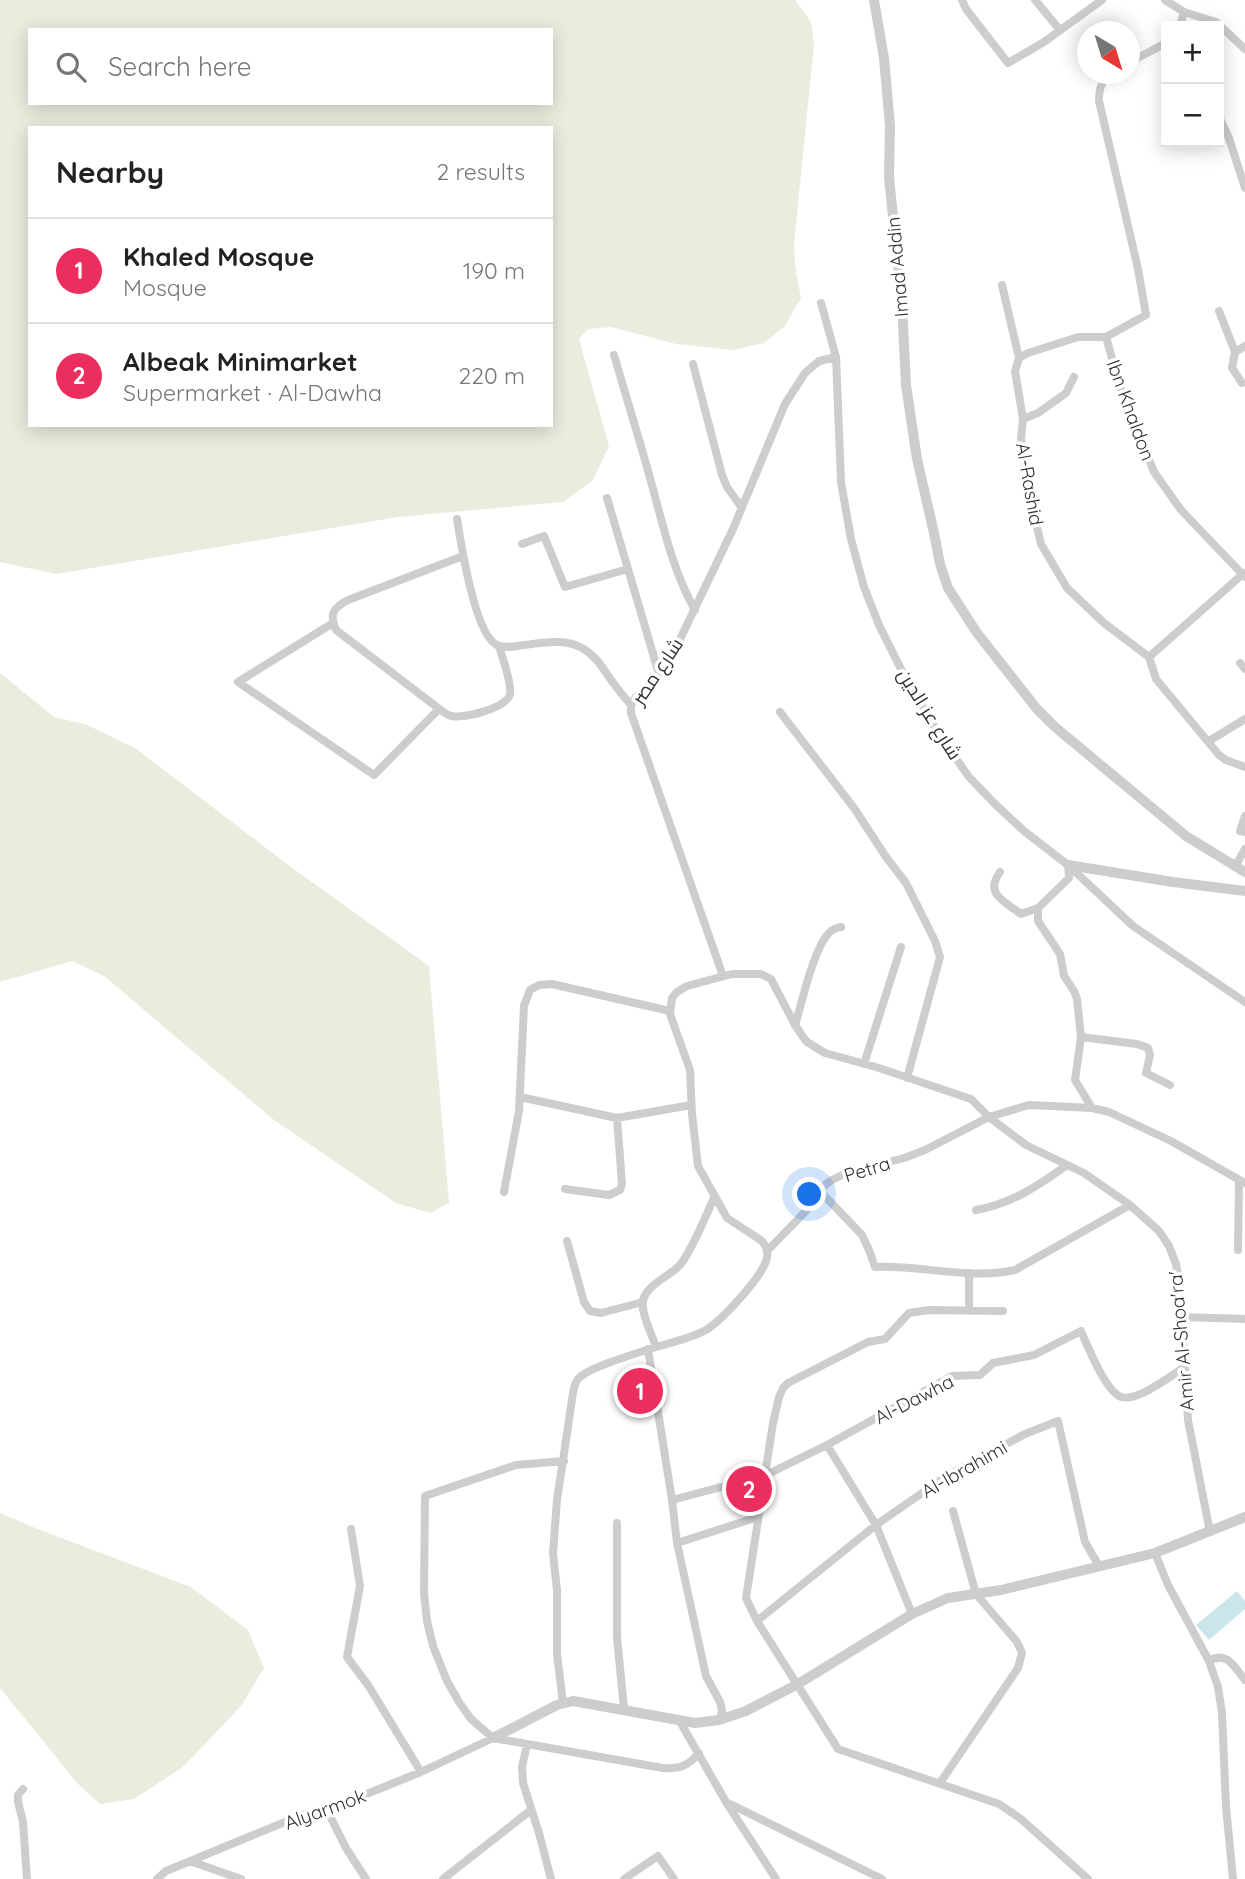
<!DOCTYPE html>
<html lang="en">
<head>
<meta charset="utf-8">
<style>
	:root { --surface:#fff; --page:#f6f6f6; --text:#222; --muted:#767676; --line:#e0e0e0; --accent:#eb2e5e }
	body { margin:0; font-family:Quicksand,Cairo,sans-serif; background:var(--page); color:var(--text) }
	.controls { position:absolute; right:21px; top:21px; display:grid; overflow:hidden; border-radius:0px; box-shadow:0 4px 18px #0003 }
	.controls button { width:63px; height:63px; display:grid; place-items:center; padding:0; border:0; border-bottom:2px solid var(--line); background:var(--surface); color:var(--text); font:35px sans-serif }
	.compass { position:absolute; left:1077px; top:21px; width:63px; height:63px; border-radius:50%; background:var(--surface); box-shadow:0 4px 18px #0003; rotate:142deg }
	.you { position:absolute; left:810px; top:1195px; width:24px; height:24px; margin:-18px; border:5px solid #fff; border-radius:50%; background:#1a73e8; box-shadow:0 0 0 10px #1a73e833 }
	.badge { display:grid; place-items:center; width:46px; height:46px; border-radius:50%; background:var(--accent); color:#fff; font-size:23px; font-weight:700 }
	.pin { position:absolute; translate:-50% -50%; border:4px solid #fff; box-shadow:0 2px 7px #0006 }
	.list { margin:0; padding:0; list-style:none }
	h2 { display:flex; justify-content:space-between; align-items:center; height:91px; margin:0; padding:0 28px; font-size:30px }
	h2 small { font-size:23px; font-weight:400; color:var(--muted) }
	.list li { display:grid; grid-template-columns:46px 1fr auto; gap:21px; align-items:center; box-sizing:border-box; height:105px; padding:0 28px; border-top:2px solid var(--line) }
	.list b { display:block; font-size:26px; white-space:nowrap }
	.list p { margin:0; font-size:23px; white-space:nowrap; color:var(--muted) }
	.list em { font-size:23px; font-style:normal; color:var(--muted) }
	.icon { flex:none; width:38px; height:38px; fill:none; stroke:currentColor; stroke-width:2; stroke-linecap:round; stroke-linejoin:round }
	.map { position:relative; flex:none; width:1245px; height:1879px; overflow:hidden }
	.search { position:absolute; background:var(--surface); box-shadow:0 4px 18px #0003; left:28px; top:28px; width:525px; height:77px; display:flex; align-items:center; gap:18px; box-sizing:border-box; padding:0 24px; border-radius:0px; color:var(--muted); font-size:26px }
	.panel { position:absolute; background:var(--surface); box-shadow:0 4px 18px #0003; left:28px; top:126px; width:525px; height:301px; border-radius:0px }
	.map>svg:first-child { display:block }
</style>
</head>
<body>
<div class="map">
<svg width="1245" height="1879" viewBox="0 0 1245 1879">
	<rect width="100%" height="100%" fill="#fff"/>
	<path fill="#e9edde" fill-rule="evenodd" d="M 0,0 L 795,0 L 811,22 L 814,44 L 794,244 L 795,265 L 801,298 L 785,326 L 764,343 L 733,350 L 676,344 L 611,327 L 588,329 L 579,339 L 609,446 L 593,480 L 563,502 L 398,517 L 56,574 L 0,562 ZM 30,30 L 551,30 L 551,103 L 30,103 ZM 30,128 L 551,128 L 551,425 L 30,425 Z
		M 0,673 L 54,717 L 85,724 L 135,748 L 287,864 L 429,966 L 449,1203 L 430,1213 L 396,1203 L 274,1120 L 104,976 L 72,961 L 0,982 Z
		M 0,1513 L 35,1528 L 191,1587 L 248,1630 L 264,1668 L 241,1706 L 183,1767 L 134,1799 L 100,1804 L 78,1784 L 0,1688 Z"/>
	<path fill="#cae6ed" d="M 1237,1591 L 1245,1601 L 1245,1609 L 1209,1640 L 1196,1625 Z"/>
	<g fill="none" stroke-linecap="round" stroke-linejoin="round">
		<path stroke="#cdcdcd" stroke-width="8" d="M 962,0 L 966,9 L 1008,63 L 1044,42 L 1102,0
			M 1035,0 L 1060,30
			M 1165,0 L 1184,12 L 1216,22 L 1245,49
			M 1180,26 L 1184,12
			M 1130,62 L 1166,43
			M 1111,74 C 1101,81 1099,89 1099,101 L 1138,269 L 1146,315 L 1106,337 L 1119,383 L 1154,472 L 1181,510 L 1245,577
			M 1219,117 L 1229,138 L 1245,188
			M 1002,285 L 1019,358
			M 821,303 L 836,357 L 841,482 L 851,539 L 864,587 L 879,625 L 903,673 L 938,733 L 969,777 L 995,804 L 1024,831 L 1068,865 L 1133,926 L 1245,1002
			M 1219,311 L 1235,352 L 1245,346
			M 1106,337 L 1078,337 L 1028,353 L 1019,358 L 1015,371 L 1023,419 L 1021,438 L 1030,497 L 1041,544 L 1067,588 L 1104,623 L 1149,657
			M 1235,352 L 1232,368 L 1242,383
			M 614,355 C 627,400 641,444 653,489 C 664,530 674,573 695,610
			M 693,364 L 722,475 L 727,487 L 742,508
			M 1023,419 L 1038,413 L 1066,393 L 1074,377
			M 607,498 L 659,674
			M 457,519 C 461,544 475,635 497,645 C 505,649 516,646 524,645 C 543,643 564,638 582,648 C 598,657 604,671 614,684 C 619,691 625,698 631,705
			M 522,544 L 544,536 L 565,587 L 628,569
			M 463,556 L 348,600 C 333,608 329,614 336,630 L 442,711 C 445,713 448,715 451,716 C 464,719 507,708 510,694 C 512,683 502,657 499,646
			M 333,623 L 238,682 L 374,775 L 439,709
			M 1149,657 L 1156,679 L 1219,755 L 1226,760 L 1245,767
			M 1149,657 L 1244,573
			M 1240,663 L 1245,669
			M 780,712 L 854,808 L 886,857 L 906,883 L 935,941 L 940,957 L 907,1078
			M 1209,741 L 1245,719
			M 1245,816 L 1240,831 L 1245,832
			M 1068,865 L 1069,878 L 1038,908 L 1038,921 L 1060,954 L 1064,976 L 1074,991 L 1077,999 L 1081,1037 L 1075,1080 L 1092,1108
			M 1235,867 L 1245,849
			M 1000,872 C 984,894 1004,901 1021,914 L 1038,908
			M 723,976 L 631,713 L 631,705 L 635,698 L 659,674 L 671,658 L 733,529 L 785,404 L 805,373 L 819,361 L 836,357
			M 795,1025 C 802,1003 814,945 831,931 C 835,928 837,928 841,927
			M 1081,1037 L 1137,1044 L 1148,1048 L 1150,1055 L 1146,1073 L 1170,1085
			M 864,1064 L 901,947
			M 520,1097 L 617,1118 L 691,1105
			M 565,1189 L 609,1195 L 620,1190 L 622,1184 L 617,1118
			M 820,1191 L 862,1235 L 869,1250 L 875,1267 C 921,1265 969,1280 1015,1270 L 1130,1205
			M 504,1192 L 519,1111 L 524,1006 L 530,990 L 539,985 L 552,984 L 670,1011
			M 976,1210 C 1011,1204 1038,1186 1067,1165
			M 567,1241 L 584,1302 L 590,1311 L 601,1313 L 643,1302
			M 1238,1250 L 1239,1181
			M 767,1251 L 805,1212 L 825,1185 L 832,1180 L 846,1173 L 904,1158 L 925,1150 L 989,1117 L 1029,1105 L 1092,1108 L 1109,1112 L 1171,1141 L 1245,1183
			M 969,1273 L 969,1311
			M 1003,1311 L 929,1310 L 909,1313 L 885,1339 L 868,1342 L 788,1383 L 783,1388 L 779,1397 L 773,1423 L 746,1598 L 757,1621 L 838,1749 L 999,1804 L 1021,1819 L 1088,1879
			M 1183,1317 L 1245,1319
			M 656,1347 C 652,1335 640,1311 643,1300 C 648,1284 668,1277 679,1266 C 691,1253 706,1215 714,1198
			M 648,1349 L 672,1500 L 677,1543 L 706,1676 L 720,1702 L 722,1710 L 720,1720
			M 827,1445 L 876,1525 L 912,1614
			M 672,1500 L 766,1475 L 827,1445 L 952,1376 L 980,1375 L 993,1363 L 1034,1355 L 1081,1331 C 1087,1345 1106,1392 1121,1397 C 1138,1402 1170,1376 1185,1367
			M 617,1523 L 617,1637 L 624,1709
			M 351,1529 L 360,1586 L 347,1657 L 368,1685 L 421,1772
			M 677,1543 L 758,1517
			M 1155,1553 L 1168,1585 L 1209,1661 L 1218,1687 L 1222,1713 L 1226,1807 L 1233,1879
			M 757,1621 L 876,1525 L 945,1477 L 1025,1434 L 1058,1421 L 1085,1542 L 1099,1566
			M 1209,1661 C 1227,1650 1235,1668 1245,1680
			M 563,1703 L 557,1654 L 557,1590 L 553,1554 L 557,1500 L 573,1393 C 574,1387 575,1382 579,1378 C 587,1370 598,1367 608,1363 C 625,1357 642,1351 660,1346 C 675,1341 692,1338 706,1330 C 722,1320 760,1279 766,1261 C 769,1253 767,1247 762,1241 L 727,1218 L 698,1166 L 692,1114 L 690,1070 L 670,1014 L 672,998 L 677,992 L 687,986 L 732,974 L 761,974 L 771,979 L 795,1025 L 803,1037 L 807,1042 L 825,1053 L 876,1067 L 971,1099 L 989,1117 L 1026,1145 L 1084,1173 L 1130,1205 L 1159,1231 L 1169,1246 L 1176,1264 L 1180,1286 L 1188,1420 L 1210,1532
			M 679,1720 L 726,1802 L 776,1879
			M 493,1738 L 471,1719 L 459,1702 L 447,1681 L 433,1646 L 427,1621 L 424,1593 L 425,1496 L 516,1465 L 564,1461
			M 527,1744 L 522,1767 L 523,1783 L 539,1833 L 551,1879
			M 940,1783 L 1018,1668 L 1022,1653 L 1017,1642 L 976,1594 L 953,1511
			M 23,1789 L 18,1795 L 18,1802 L 23,1822 L 27,1879
			M 728,1803 L 882,1879
			M 327,1810 L 346,1848 L 366,1879
			M 190,1861 L 241,1879
			M 157,1879 L 166,1871 L 302,1815 L 327,1810 L 421,1772 L 493,1738 L 663,1768 C 680,1769 688,1766 699,1753
			M 443,1879 L 531,1810
			M 624,1879 L 658,1856 L 674,1879"/>
		<path stroke="#cdcdcd" stroke-width="10" d="M 874,0 L 884,58 L 890,126 L 889,177 L 902,304 L 906,385 L 917,459 L 934,533 L 940,564 L 948,588 L 977,633 L 1037,709 L 1055,727 L 1186,836 L 1245,872
			M 1068,865 L 1173,882 L 1245,891
			M 493,1738 L 557,1705 L 573,1701 L 695,1723 L 719,1720 L 746,1711 L 798,1684 L 912,1614 L 948,1598 L 1001,1590 L 1155,1553 L 1245,1517"/>
	</g>
	<g text-anchor="middle" dominant-baseline="central" stroke-width="7" stroke-linejoin="round" paint-order="stroke">
		<g font-size="19" fill="#303030" stroke="#fff">
			<text transform="translate(897 267) rotate(-95)">Imad Addin</text>
			<text transform="translate(1131 410) rotate(70)">Ibn Khaldon</text>
			<text transform="translate(1030 484) rotate(80)">Al-Rashid</text>
			<text transform="translate(657 671) rotate(-56)">شارع مصر</text>
			<text transform="translate(930 714) rotate(58)">شارع عز الدين</text>
			<text transform="translate(867 1169) rotate(-17)">Petra</text>
			<text transform="translate(1181 1341) rotate(-95)">Amir Al-Shoa'ra'</text>
			<text transform="translate(914 1399) rotate(-27)">Al-Dawha</text>
			<text transform="translate(964 1469) rotate(-30)">Al-Ibrahimi</text>
			<text transform="translate(325 1809) rotate(-20)">Alyarmok</text>
		</g>
	</g>
</svg>
<div class="controls">
<button>+</button>
<button>−</button>
</div>
<svg class="compass" viewBox="-18 -18 36 36"><path d="M0-13l5 13h-10z" fill="#e53935"/><path d="M0 13l5-13h-10z" fill="#767676"/></svg>
<div class="you"></div>
<div class="pin badge" style="left:640px;top:1391px">1</div>
<div class="pin badge" style="left:749px;top:1489px">2</div>
<div class="search"><svg class="icon" aria-label="search" viewBox="0 0 24 24"><circle cx="10" cy="10" r="6"/><path d="M15 15l6 6"/></svg>Search here</div>
<section class="panel">
<h2>Nearby<small>2 results</small></h2>
<ul class="list">
<li><span class="badge">1</span><div><b>Khaled Mosque</b><p>Mosque</p></div><em>190 m</em></li>
<li><span class="badge">2</span><div><b>Albeak Minimarket</b><p>Supermarket · Al-Dawha</p></div><em>220 m</em></li>
</ul>
</section>
</div>
</body>
</html>
